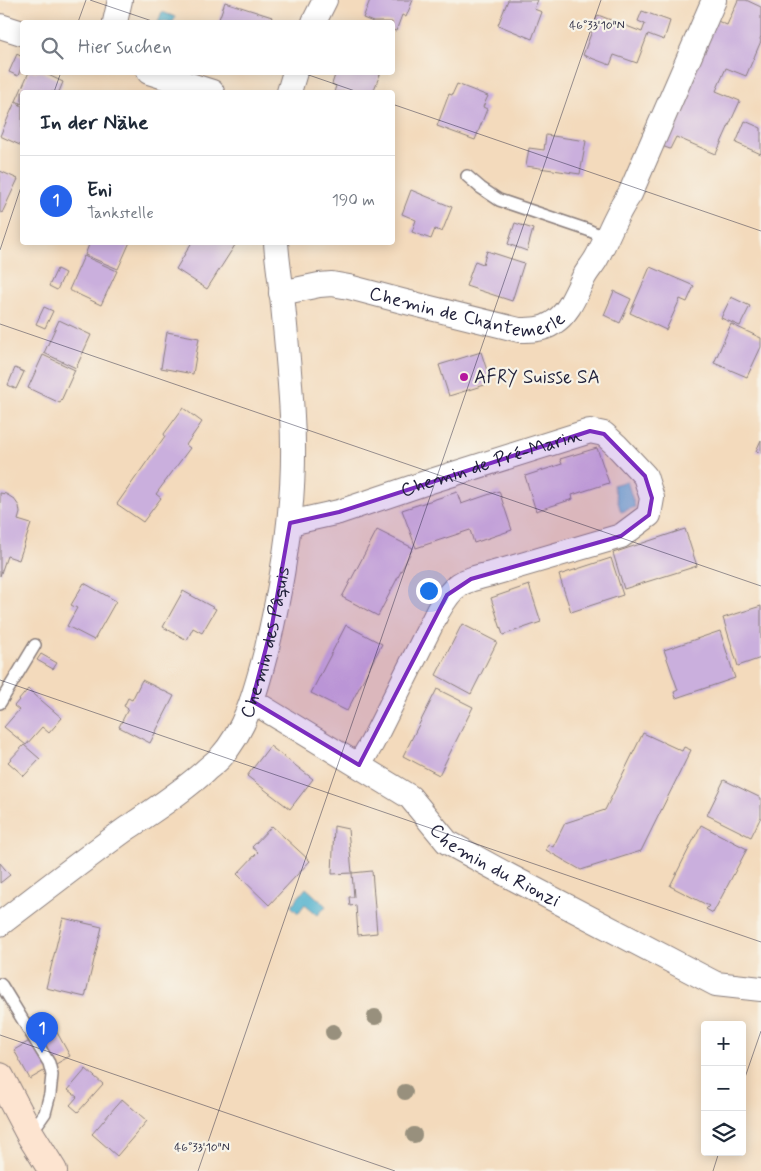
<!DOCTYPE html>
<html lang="de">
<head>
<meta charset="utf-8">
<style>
	:root { --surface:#fff; --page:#f6f6f7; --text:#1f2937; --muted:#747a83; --line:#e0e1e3; --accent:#2563eb }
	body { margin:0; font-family:Mynerve,sans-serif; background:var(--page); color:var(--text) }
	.controls { position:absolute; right:15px; bottom:15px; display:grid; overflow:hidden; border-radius:5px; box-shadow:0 2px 12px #0003 }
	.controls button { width:45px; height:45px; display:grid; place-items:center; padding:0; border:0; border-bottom:1px solid var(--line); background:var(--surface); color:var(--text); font:25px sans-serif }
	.you { position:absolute; left:428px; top:590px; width:18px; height:18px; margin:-12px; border:4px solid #fff; border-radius:50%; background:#1a73e8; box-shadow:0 0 0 8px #1a73e833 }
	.badge { display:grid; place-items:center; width:32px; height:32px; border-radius:50%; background:var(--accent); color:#fff; font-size:16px; font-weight:700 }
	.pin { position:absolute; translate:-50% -41px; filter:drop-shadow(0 1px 2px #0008) }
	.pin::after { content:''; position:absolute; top:26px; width:18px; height:15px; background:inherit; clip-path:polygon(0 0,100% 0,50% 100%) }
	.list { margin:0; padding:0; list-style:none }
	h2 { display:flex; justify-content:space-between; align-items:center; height:65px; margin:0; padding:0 20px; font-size:21px }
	h2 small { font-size:16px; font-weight:400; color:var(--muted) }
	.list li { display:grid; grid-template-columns:32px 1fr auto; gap:15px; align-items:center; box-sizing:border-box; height:90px; padding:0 20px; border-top:1px solid var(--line) }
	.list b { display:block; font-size:19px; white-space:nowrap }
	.list p { margin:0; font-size:16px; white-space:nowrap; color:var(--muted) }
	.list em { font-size:16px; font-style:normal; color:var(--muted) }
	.icon { flex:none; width:28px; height:28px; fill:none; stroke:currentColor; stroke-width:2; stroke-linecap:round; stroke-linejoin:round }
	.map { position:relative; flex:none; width:761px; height:1171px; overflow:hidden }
	.search { position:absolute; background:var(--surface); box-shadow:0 2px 12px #0003; left:20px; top:20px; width:375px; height:55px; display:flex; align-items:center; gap:12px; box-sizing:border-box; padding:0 18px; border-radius:5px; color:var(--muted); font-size:19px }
	.panel { position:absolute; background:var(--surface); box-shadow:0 2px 12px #0003; left:20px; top:90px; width:375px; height:155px; border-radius:5px }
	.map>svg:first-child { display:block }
</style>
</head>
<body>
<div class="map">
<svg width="761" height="1171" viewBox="0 0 761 1171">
	<rect width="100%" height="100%" fill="#f7f3e8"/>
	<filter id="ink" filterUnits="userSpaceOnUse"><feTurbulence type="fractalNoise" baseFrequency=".02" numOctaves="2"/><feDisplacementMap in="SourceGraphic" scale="10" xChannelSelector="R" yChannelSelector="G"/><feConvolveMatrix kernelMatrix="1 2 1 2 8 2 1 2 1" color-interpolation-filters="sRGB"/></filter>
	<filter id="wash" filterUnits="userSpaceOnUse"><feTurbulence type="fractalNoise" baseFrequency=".0096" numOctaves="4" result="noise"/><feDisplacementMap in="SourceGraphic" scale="20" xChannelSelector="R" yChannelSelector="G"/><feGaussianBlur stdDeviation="1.12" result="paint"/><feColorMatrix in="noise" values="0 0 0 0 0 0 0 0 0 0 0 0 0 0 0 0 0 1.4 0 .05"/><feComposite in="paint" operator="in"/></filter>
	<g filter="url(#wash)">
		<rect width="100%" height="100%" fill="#f3dabc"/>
		<path fill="#4fb1ce" stroke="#386a84" d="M 162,12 L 175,17 L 173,22 L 158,22 Z
			M 627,481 L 635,507 L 621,512 L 613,485 Z
			M 306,888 L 326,906 L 318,915 L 305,904 L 298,913 L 291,906 Z"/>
		<g id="blocks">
			<path fill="#caafdd" d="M 370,0 L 413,0 L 406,17 L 402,15 L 396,31 L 392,30 L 392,22 L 373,22 L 363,18 Z
				M 508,0 L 538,0 L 534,9 L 542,12 L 532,39 L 498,25 Z
				M 738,0 L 746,0 L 761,7 L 761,36 L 760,39 L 761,41 L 746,76 L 726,68 L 716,91 L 740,101 L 716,154 L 676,137 L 670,149 L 662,146 L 715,20 L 727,25 Z
				M 225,2 L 272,17 L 270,22 L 218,22 Z
				M 642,11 L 670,21 L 664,40 L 648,34 L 637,63 L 614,55 L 610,65 L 583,55 L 598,15 L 642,32 L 645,24 L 638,21 Z
				M 17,54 L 22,57 L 22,65 L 18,76 L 9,72 Z
				M 29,72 L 42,72 L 63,82 L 59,92 L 22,92 L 22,104 L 16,101 Z
				M 336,72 L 340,73 L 381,72 L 373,92 L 334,92 L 336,86 L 332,84 Z
				M 457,84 L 488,96 L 483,107 L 487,109 L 475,140 L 437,126 L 449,94 L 452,95 Z
				M 15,102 L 22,106 L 22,146 L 0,136 Z
				M 745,121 L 761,128 L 761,154 L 736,143 Z
				M 546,135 L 586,141 L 580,174 L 526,166 L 529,148 L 544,150 Z
				M 0,171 L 18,179 L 2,213 L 0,212 Z
				M 411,190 L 452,207 L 442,232 L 435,229 L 431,239 L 412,232 L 416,220 L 402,214 Z
				M 515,223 L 533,229 L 527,251 L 508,244 Z
				M 90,242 L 130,242 L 118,269 L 85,255 Z
				M 192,242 L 237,242 L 207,289 L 176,269 Z
				M 487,251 L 524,263 L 512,301 L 466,286 L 475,261 L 483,264 Z
				M 84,256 L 117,271 L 101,305 L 69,290 Z
				M 650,267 L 694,286 L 687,302 L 680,299 L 666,330 L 630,313 Z
				M 57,269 L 65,273 L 57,290 L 49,286 Z
				M 614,291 L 631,299 L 620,323 L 604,315 Z
				M 731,297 L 750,306 L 740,326 L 721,318 Z
				M 44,307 L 53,311 L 45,328 L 36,324 Z
				M 59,320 L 91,335 L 76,368 L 44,353 Z
				M 731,324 L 761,338 L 761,347 L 747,377 L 714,363 Z
				M 167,332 L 199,338 L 193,374 L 161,368 Z
				M 481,352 L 491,383 L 449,396 L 439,365 Z
				M 43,355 L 75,370 L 60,403 L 28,388 Z
				M 15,368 L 24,372 L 16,389 L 8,385 Z
				M 183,408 L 202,422 L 186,445 L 190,448 L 156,494 L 161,498 L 143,522 L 117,504 L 165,436 L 164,434 Z
				M 761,440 L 761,453 L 756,451 Z
				M 597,448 L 609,483 L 572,495 L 573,499 L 536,511 L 525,476 L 562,464 L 560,459 Z
				M 499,491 L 512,530 L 474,543 L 470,530 L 416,548 L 402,510 L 457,492 L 461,504 Z
				M 0,493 L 6,494 L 14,499 L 19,506 L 20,513 L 18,520 L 31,524 L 19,560 L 7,556 L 0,576 Z
				M 685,529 L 697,566 L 624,589 L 613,553 Z
				M 377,530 L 413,548 L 378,616 L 342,597 Z
				M 611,558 L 623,595 L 571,612 L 559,575 Z
				M 84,583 L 116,601 L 94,640 L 67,626 L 77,608 L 71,605 Z
				M 529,585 L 541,622 L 503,635 L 491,598 Z
				M 183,591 L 216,609 L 202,633 L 193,628 L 187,640 L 163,627 Z
				M 761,606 L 761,658 L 738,666 L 723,618 Z
				M 462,624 L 497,642 L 471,694 L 436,675 Z
				M 346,625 L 382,644 L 347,711 L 311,693 Z
				M 720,631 L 735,678 L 676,698 L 674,692 L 678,690 L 664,650 Z
				M 41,654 L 57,663 L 53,669 L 37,660 Z
				M 142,680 L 174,696 L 150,743 L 119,727 L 128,709 L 124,706 L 128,698 L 132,700 Z
				M 28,689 L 62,718 L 49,733 L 42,727 L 26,745 L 4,727 L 19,710 L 14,706 Z
				M 437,689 L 473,707 L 439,775 L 403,756 Z
				M 643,733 L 682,751 L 684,747 L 691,750 L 641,851 L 581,870 L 546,850 L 548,844 L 553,847 L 565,823 L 605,810 Z
				M 24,745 L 40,759 L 24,776 L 8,762 Z
				M 270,746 L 313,779 L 290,809 L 247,776 Z
				M 724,780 L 761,798 L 761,817 L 751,837 L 707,815 Z
				M 701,825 L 747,849 L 713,913 L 706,909 L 709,906 L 670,886 Z
				M 272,826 L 310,861 L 269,905 L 237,874 L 258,852 L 252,847 Z
				M 334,826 L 348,829 L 352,873 L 332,874 Z
				M 0,863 L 10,875 L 0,883 Z
				M 372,871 L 377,933 L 358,935 L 356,905 L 350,906 L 349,897 L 354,897 L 352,873 Z
				M 63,918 L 102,927 L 85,997 L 46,988 Z
				M 54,1027 L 70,1056 L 30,1079 L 14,1050 Z
				M 86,1069 L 103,1084 L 78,1112 L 70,1105 L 77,1097 L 68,1090 Z
				M 122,1099 L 147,1121 L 117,1156 L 92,1134 Z"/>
		</g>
	</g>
	<g filter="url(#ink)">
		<use href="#blocks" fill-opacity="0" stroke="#8a7e7c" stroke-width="1"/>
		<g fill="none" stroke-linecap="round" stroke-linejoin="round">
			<defs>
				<path id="lane" d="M 467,176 L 481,188 L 499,200 L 588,230 L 606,238
					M 0,703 L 35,645
					M 0,984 L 2,986 L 49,1063 L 52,1075 L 50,1094 L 45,1113 L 31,1133"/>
				<g id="street">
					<path d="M 115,22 L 120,0"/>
					<path d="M 314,22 L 325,0"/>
					<path d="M 0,26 L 22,33"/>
					<path d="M 149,72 L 212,92"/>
					<path d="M 289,92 L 295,72"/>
					<path id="s1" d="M 281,293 L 319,285 L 332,284 L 349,287 L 402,301 L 519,330 C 531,330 543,330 553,323 C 569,313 575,295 583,279 C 586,272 592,266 596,259 C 608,238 615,214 630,194 L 714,0"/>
					<path id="s2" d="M 290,523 L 339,512 L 431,481 L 590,431 L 604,434 L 616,445 L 645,476 L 652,498 L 649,515 L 621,536 L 491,574 C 461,581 454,583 438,611 L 372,743 L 359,765"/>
					<path id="s3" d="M 252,701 L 410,797 L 447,842 L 511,877 L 716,984 L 761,989"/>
					<path id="s4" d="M 0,924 C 42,892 83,860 126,829 C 153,811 180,793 204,772 C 209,767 215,763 220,758 C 247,729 257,686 267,648 C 285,572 297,494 292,416 C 290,375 286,335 282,295 C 280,277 277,260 276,242"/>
				</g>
				<path id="secondary" d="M 0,1077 L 30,1134 L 53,1171"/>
			</defs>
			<use href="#lane" stroke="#8a7e7c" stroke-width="14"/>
			<use href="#street" stroke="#8a7e7c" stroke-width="26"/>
			<use href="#secondary" stroke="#8a7e7c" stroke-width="30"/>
			<use href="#lane" stroke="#fff" stroke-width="11"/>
			<use href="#street" stroke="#fff" stroke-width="24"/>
			<use href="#secondary" stroke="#fde4d0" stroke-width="28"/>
		</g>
		<g fill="#98907d">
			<circle cx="375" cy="1017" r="8"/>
			<circle cx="333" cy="1032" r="8"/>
			<circle cx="405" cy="1092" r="8"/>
			<circle cx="414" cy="1135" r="8"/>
		</g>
	</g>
	<path fill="#7b2cbf" fill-opacity="0.2" stroke="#7b2cbf" stroke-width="4" stroke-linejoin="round" d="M 590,431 L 604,434 L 645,476 L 652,498 L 649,515 L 621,536 L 471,579 L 447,595 L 359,765 L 252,701 L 272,625 L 290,523 L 339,512 Z"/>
	<path fill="none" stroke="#22223b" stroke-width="1" stroke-opacity="0.45" d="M 90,0 L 155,22M 78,22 L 86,0M 300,72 L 358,92M 54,92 L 61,72M 392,104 L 761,231M 0,250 L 22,184M 0,324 L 761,586M 0,680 L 761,942M 0,1035 L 395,1171M 742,1086 L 761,1031M 198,1171 L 601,0M 713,1171 L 719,1152"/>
	<circle fill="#b5179e" stroke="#f7f3e8" stroke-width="2" cx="464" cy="377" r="5"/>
	<g text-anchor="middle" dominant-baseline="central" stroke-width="4.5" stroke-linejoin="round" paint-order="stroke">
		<g font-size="19" fill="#22223b" stroke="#f7f3e8">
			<text stroke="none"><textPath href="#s1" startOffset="191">Chemin de Chantemerle</textPath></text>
			<text stroke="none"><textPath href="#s2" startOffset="210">Chemin de Pré-Marin</textPath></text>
			<text stroke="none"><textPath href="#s4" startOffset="402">Chemin des Pâquis</textPath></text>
			<text stroke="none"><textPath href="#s3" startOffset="296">Chemin du Rionzi</textPath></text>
		</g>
		<g font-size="19" fill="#22223b" stroke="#f7f3e8" text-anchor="start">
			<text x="474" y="377">AFRY Suisse SA</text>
		</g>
	</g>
	<g font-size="12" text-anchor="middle" fill="#22223b" stroke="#f7f3e8" stroke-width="4.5" stroke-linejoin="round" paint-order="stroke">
		<text x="597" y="29">46°33'10"N</text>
		<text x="202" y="1151">46°33'10"N</text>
	</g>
</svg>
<div class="controls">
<button>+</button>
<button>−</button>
<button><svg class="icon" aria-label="layers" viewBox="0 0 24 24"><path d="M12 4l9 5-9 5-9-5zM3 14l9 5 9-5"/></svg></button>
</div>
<div class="you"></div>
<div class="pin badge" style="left:42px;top:1053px">1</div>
<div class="search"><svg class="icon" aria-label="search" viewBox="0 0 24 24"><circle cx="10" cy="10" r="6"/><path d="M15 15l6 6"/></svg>Hier suchen</div>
<section class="panel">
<h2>In der Nähe<small></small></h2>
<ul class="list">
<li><span class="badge">1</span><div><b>Eni</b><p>Tankstelle</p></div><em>190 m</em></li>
</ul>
</section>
</div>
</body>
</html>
